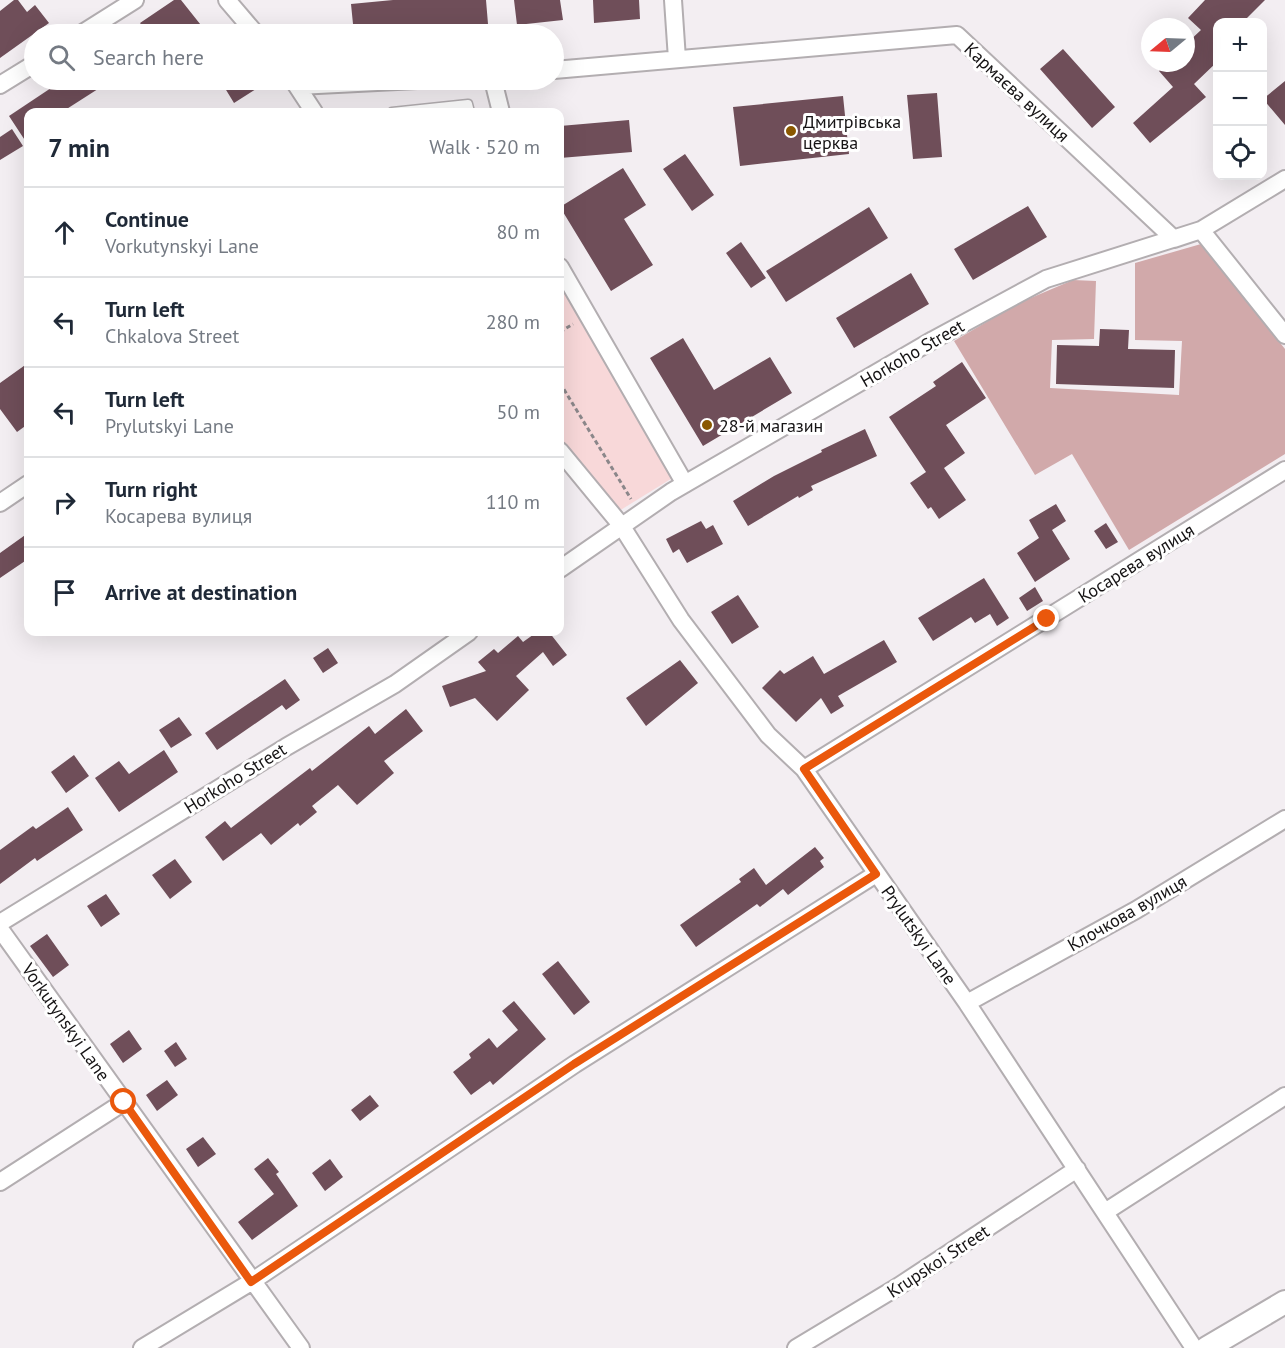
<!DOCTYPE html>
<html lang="en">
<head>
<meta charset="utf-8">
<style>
	:root { --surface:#fff; --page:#f2f2f3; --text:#1f2937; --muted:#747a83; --line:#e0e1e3 }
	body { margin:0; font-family:"PT Sans",sans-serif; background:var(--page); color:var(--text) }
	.controls { position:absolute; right:18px; top:18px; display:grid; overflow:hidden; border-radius:12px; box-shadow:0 6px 24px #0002 }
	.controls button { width:54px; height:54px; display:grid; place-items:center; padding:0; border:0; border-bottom:2px solid var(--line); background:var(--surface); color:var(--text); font:30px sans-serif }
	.compass { position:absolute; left:1141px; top:18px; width:54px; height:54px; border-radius:50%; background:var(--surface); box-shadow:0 6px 24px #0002; rotate:251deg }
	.stop { position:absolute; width:18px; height:18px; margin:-14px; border:4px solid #ea580c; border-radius:50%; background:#fff }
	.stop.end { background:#ea580c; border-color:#fff; box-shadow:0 2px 6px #0008 }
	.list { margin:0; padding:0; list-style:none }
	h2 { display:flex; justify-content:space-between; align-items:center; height:78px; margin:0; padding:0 24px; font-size:26px }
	h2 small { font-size:20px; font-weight:400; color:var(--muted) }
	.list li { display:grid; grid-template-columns:39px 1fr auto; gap:18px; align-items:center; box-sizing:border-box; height:90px; padding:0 24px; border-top:2px solid var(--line) }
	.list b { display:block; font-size:22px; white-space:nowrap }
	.list p { margin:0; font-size:20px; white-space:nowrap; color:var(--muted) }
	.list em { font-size:20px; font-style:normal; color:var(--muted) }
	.icon { flex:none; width:33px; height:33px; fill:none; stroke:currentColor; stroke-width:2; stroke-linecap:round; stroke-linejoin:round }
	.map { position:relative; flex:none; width:1285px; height:1348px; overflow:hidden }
	.search { position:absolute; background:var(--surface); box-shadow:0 6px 24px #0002; left:24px; top:24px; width:540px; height:66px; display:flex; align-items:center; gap:15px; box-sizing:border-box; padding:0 21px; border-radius:33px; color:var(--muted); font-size:22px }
	.panel { position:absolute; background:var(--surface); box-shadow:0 6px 24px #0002; left:24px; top:108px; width:540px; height:528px; border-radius:12px }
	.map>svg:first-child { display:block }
</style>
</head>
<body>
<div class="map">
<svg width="1285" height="1348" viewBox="0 0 1285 1348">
	<rect width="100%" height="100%" fill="#f3eef2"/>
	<path fill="#f8d8d9" d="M 560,282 L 674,477 L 619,511 L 560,438 Z"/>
	<path fill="#d1a9aa" d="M 1201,244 L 1285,349 L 1285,454 L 1129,550 L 1072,454 L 1035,475 L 954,341 L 1019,303 L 1073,280 L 1096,281 L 1094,339 L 1052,340 L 1050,388 L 1179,395 L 1182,341 L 1135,340 L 1135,263 Z"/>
	<path fill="#6f4e59" d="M 14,0 L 18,0 L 27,12 L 35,5 L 49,23 L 0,58 L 0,11 Z
		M 174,0 L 181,0 L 208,34 L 148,34 L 140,23 Z
		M 393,0 L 486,0 L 488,24 L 354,34 L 351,4 Z
		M 514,0 L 560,0 L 563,20 L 517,25 Z
		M 593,0 L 639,0 L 640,19 L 594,23 Z
		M 1205,0 L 1265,0 L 1243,22 L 1218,22 L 1218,61 L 1194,84 L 1206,97 L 1150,143 L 1133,123 L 1173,87 L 1159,71 L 1167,63 L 1186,63 L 1186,44 L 1201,30 L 1188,18 Z
		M 1063,49 L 1115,107 L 1092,128 L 1040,69 Z
		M 63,80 L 112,80 L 62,112 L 28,112 L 28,145 L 9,116 Z
		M 220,80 L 249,80 L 256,89 L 234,103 Z
		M 1285,81 L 1285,125 L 1263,99 Z
		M 937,93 L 942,157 L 913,159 L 907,95 Z
		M 843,96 L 849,154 L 740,166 L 733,107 Z
		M 629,120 L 632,152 L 560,158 L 560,126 Z
		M 12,129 L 23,146 L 0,160 L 0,137 Z
		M 685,154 L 714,195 L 692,211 L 663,169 Z
		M 623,168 L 646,205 L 624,219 L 653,265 L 611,291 L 560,207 Z
		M 1028,206 L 1047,237 L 973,280 L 954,249 Z
		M 869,207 L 888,238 L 786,302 L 766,271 Z
		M 741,242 L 766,278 L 751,288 L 726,253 Z
		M 911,273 L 929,304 L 854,348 L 836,318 Z
		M 1100,329 L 1129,330 L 1128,349 L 1175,350 L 1174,388 L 1056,384 L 1057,345 L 1099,346 Z
		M 683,338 L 714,390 L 770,357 L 792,393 L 703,446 L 650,358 Z
		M 962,362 L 986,398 L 946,425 L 965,453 L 944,468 L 966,500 L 939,519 L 931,507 L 928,509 L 910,483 L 926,472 L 889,417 L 936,386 L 933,382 Z
		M 28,363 L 28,424 L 17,432 L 0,409 L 0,383 Z
		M 865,429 L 877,456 L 811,486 L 813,490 L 799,498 L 798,496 L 748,526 L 733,501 L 774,476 L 822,452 L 821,450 Z
		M 1056,504 L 1066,521 L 1052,530 L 1070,559 L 1035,582 L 1017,553 L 1039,538 L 1029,520 Z
		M 701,521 L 706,529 L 713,525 L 723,544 L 687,563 L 679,549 L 673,553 L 666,539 Z
		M 1106,523 L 1118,542 L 1106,549 L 1094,531 Z
		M 28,533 L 28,559 L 0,578 L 0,553 Z
		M 984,578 L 1009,618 L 997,626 L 990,614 L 975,623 L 971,617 L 933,641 L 918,618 Z
		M 1035,587 L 1043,601 L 1027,611 L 1019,598 Z
		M 738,595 L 759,627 L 732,644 L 711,612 Z
		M 537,632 L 549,632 L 567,655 L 553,666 L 543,652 L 516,676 L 529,690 L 497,721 L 475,698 L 450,707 L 442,686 L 486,671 L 478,662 L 494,649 L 498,653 L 518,636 L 523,642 Z
		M 884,640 L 897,662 L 838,696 L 844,706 L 831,714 L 821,698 L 796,722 L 762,688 L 780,670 L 784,674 L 813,656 L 824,674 Z
		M 328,648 L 338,663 L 323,673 L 313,658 Z
		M 680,660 L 698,683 L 646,726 L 626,698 Z
		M 285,679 L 300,700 L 286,710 L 282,705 L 217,750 L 205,733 Z
		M 406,709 L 423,731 L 384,761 L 394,773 L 357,805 L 338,785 L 312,806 L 317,812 L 300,826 L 298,823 L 271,845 L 261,833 L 223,861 L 205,837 L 225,821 L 231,828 L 310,768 L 312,771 L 369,726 L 375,734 Z
		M 179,717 L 192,735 L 171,748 L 159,730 Z
		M 164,750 L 178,772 L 119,812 L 95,778 L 119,761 L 129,774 Z
		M 74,755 L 89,776 L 66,793 L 51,772 Z
		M 68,807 L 83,830 L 37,861 L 35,858 L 0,884 L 0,850 L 33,826 L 36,829 Z
		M 815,847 L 824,858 L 820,861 L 824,867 L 788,895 L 783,889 L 760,907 L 757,904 L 696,947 L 680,925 L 741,882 L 739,879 L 754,868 L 766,885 Z
		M 175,859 L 192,882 L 170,899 L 152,875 Z
		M 106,894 L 120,914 L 101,927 L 87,906 Z
		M 47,934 L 69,965 L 53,977 L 30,946 Z
		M 558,961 L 590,1002 L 574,1015 L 542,974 Z
		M 514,1001 L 546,1039 L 493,1085 L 490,1081 L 471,1095 L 453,1072 L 471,1058 L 469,1054 L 489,1038 L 497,1048 L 518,1030 L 502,1011 Z
		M 129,1030 L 142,1049 L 123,1063 L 110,1044 Z
		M 176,1042 L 187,1059 L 175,1067 L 164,1051 Z
		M 167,1080 L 178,1095 L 157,1111 L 146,1095 Z
		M 370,1095 L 379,1106 L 360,1121 L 351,1110 Z
		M 203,1137 L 216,1154 L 198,1167 L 186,1149 Z
		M 268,1158 L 279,1172 L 276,1174 L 298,1206 L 252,1240 L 238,1222 L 274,1194 L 254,1169 Z
		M 330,1159 L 343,1177 L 325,1191 L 312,1173 Z"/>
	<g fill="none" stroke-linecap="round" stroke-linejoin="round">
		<defs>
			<path id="lane" d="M 392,112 L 468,104 L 470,112"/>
			<path id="street" d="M 227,0 L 256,34
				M 673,0 L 677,59
				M 81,34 L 135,0
				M 554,70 L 957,35 L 1174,239 L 1201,230 L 1285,335
				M 293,80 L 314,112
				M 493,80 L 501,112
				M 0,85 L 34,64
				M 298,86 L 417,80
				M 560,267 L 685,484
				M 560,451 L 621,525 L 681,620 L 768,735 L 804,769 L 967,1003 L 1194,1348
				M 0,503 L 28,484
				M 560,569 L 671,492 L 933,340 L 1046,279 L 1201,230 L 1285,179
				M 804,769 L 1285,470
				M 0,923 L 286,747 L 395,684 L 469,632
				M 0,929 L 301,1348
				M 967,1003 L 1136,910 L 1285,819
				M 0,1182 L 124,1102
				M 1105,1212 L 1285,1096
				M 142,1348 L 251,1282 L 575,1064 L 876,874
				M 796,1348 L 899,1286 L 1077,1169"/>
			<path id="secondary" d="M 1207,1348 L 1285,1302"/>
		</defs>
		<use href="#lane" stroke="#b3aeb1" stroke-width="11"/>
		<use href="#street" stroke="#b3aeb1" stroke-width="20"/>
		<use href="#secondary" stroke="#b3aeb1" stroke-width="26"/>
		<path stroke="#8b878a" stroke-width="3" stroke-dasharray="4.5 3" stroke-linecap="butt" d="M 560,332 L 573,324
			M 560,383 L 631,499"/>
		<use href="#lane" stroke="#fff" stroke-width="8"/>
		<use href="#street" stroke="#fff" stroke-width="16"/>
		<use href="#secondary" stroke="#fff" stroke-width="22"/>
	</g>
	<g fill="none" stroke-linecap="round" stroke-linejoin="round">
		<path stroke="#ea580c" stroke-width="8" d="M 124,1102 L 251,1282 L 574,1064 L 876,874 L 804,769 L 1047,619"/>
	</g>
	<g fill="#8a5800" stroke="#fff" stroke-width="2">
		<circle cx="791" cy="131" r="6"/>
		<circle cx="707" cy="425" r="6"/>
	</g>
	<g text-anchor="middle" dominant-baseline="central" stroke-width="6" stroke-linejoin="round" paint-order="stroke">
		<g font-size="18" fill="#151314" stroke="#fff">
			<text transform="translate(1017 92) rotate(43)">Кармаєва вулиця</text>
			<text transform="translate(912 353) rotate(-30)">Horkoho Street</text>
			<text transform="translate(1136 563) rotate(-32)">Косарева вулиця</text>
			<text transform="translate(235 778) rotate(-32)">Horkoho Street</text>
			<text transform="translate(1127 913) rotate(-30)">Клочкова вулиця</text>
			<text transform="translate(919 935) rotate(55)">Prylutskyi Lane</text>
			<text transform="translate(66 1022) rotate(55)">Vorkutynskyi Lane</text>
			<text transform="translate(938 1261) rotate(-33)">Krupskoi Street</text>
		</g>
		<g font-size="18" fill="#151314" stroke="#fff" text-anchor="start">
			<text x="803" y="121">Дмитрівська<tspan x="803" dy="21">церква</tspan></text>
			<text x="719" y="425">28-й магазин</text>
		</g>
	</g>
</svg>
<div class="controls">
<button>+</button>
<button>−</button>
<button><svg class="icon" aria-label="locate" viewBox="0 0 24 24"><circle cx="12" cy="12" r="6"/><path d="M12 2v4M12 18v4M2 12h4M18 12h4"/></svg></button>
</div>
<svg class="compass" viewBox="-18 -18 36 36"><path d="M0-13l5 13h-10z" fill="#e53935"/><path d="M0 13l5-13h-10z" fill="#747a83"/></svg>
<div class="stop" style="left:124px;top:1102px"></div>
<div class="stop end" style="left:1047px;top:619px"></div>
<div class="search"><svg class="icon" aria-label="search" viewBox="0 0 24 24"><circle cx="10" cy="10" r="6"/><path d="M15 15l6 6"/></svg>Search here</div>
<section class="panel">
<h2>7 min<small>Walk · 520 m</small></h2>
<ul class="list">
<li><svg class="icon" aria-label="ahead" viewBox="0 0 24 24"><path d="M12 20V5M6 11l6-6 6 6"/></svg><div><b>Continue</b><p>Vorkutynskyi Lane</p></div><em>80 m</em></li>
<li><svg class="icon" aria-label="left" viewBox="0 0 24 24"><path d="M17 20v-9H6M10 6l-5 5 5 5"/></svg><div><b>Turn left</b><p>Chkalova Street</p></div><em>280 m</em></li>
<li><svg class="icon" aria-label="left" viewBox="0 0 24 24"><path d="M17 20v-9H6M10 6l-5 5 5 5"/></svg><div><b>Turn left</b><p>Prylutskyi Lane</p></div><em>50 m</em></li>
<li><svg class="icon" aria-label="right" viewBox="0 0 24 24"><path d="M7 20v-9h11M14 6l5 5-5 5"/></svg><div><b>Turn right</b><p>Косарева вулиця</p></div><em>110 m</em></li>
<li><svg class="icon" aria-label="arrive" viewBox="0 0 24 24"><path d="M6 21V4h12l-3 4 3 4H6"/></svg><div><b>Arrive at destination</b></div></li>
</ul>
</section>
</div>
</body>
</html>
